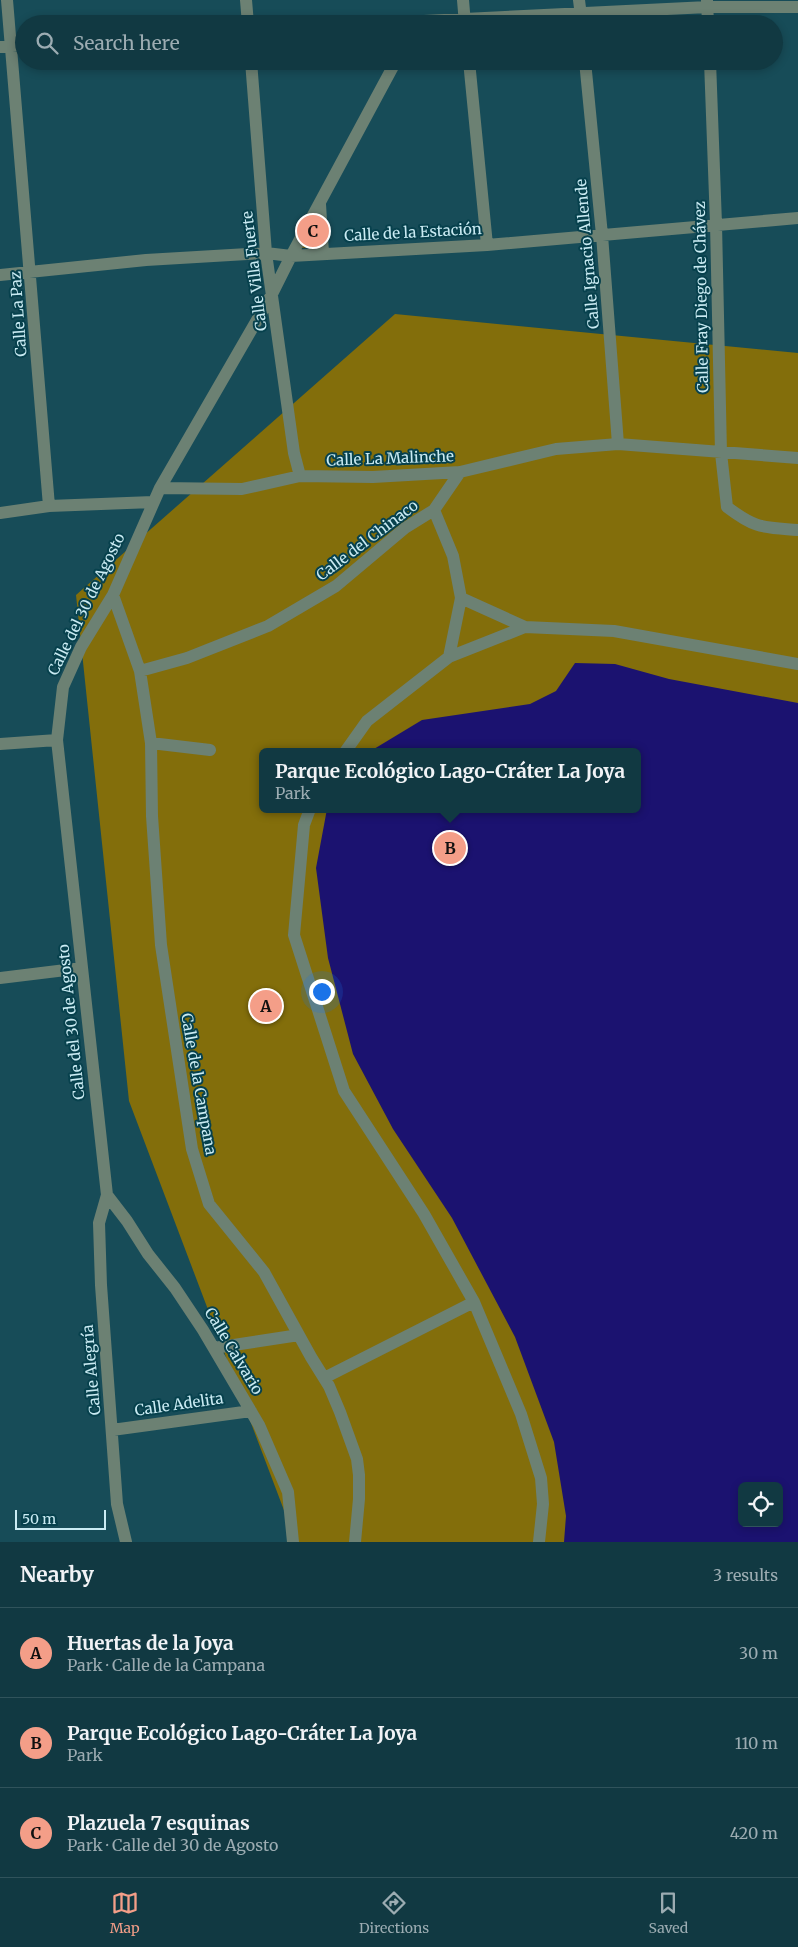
<!DOCTYPE html>
<html lang="en">
<head>
<meta charset="utf-8">
<style>
	:root { --surface:#113942; --page:#1e444d; --text:#f1f3f6; --muted:#9cacb2; --line:#30535b; --accent:#f49e88 }
	body { margin:0; font-family:Merriweather,serif; background:var(--page); color:var(--text) }
	.controls { position:absolute; right:15px; bottom:15px; display:grid; overflow:hidden; border-radius:8px; box-shadow:0 2px 8px #0003 }
	.controls button { width:45px; height:45px; display:grid; place-items:center; padding:0; border:0; border-bottom:1px solid var(--line); background:var(--surface); color:var(--text); font:25px sans-serif }
	.scale { position:absolute; left:15px; bottom:12px; width:91px; box-sizing:border-box; padding-left:5px; border:2px solid #caebf3; border-top:0; font-size:14px; line-height:18px; white-space:nowrap; color:#caebf3; -webkit-text-stroke:4px #07414d; paint-order:stroke }
	.you { position:absolute; left:321px; top:991px; width:18px; height:18px; margin:-12px; border:4px solid #fff; border-radius:50%; background:#1a73e8; box-shadow:0 0 0 8px #1a73e833 }
	.badge { display:grid; place-items:center; width:32px; height:32px; border-radius:50%; background:var(--accent); color:#111; font-size:16px; font-weight:700 }
	.pin { position:absolute; translate:-50% -50%; border:2px solid #fff; box-shadow:0 1px 5px #0006 }
	.popup { position:absolute; left:259px; top:748px; width:382px; height:65px; box-sizing:border-box; display:grid; place-content:center; border-radius:8px; background:var(--surface); filter:drop-shadow(0 1px 4px #0005); font-size:16px; white-space:nowrap; color:var(--muted) }
	.popup b { font-size:19px; color:var(--text) }
	.popup::after { content:''; position:absolute; left:50%; top:100%; margin-left:-10px; border:10px solid transparent; border-top-color:var(--surface) }
	.list { margin:0; padding:0; list-style:none }
	h2 { display:flex; justify-content:space-between; align-items:center; height:65px; margin:0; padding:0 20px; font-size:21px }
	h2 small { font-size:16px; font-weight:400; color:var(--muted) }
	.list li { display:grid; grid-template-columns:32px 1fr auto; gap:15px; align-items:center; box-sizing:border-box; height:90px; padding:0 20px; border-top:1px solid var(--line) }
	.list b { display:block; font-size:19px; white-space:nowrap }
	.list p { margin:0; font-size:16px; white-space:nowrap; color:var(--muted) }
	.list em { font-size:16px; font-style:normal; color:var(--muted) }
	.icon { flex:none; width:28px; height:28px; fill:none; stroke:currentColor; stroke-width:2; stroke-linecap:round; stroke-linejoin:round }
	.map { position:relative; flex:none; width:798px; height:1542px; overflow:hidden }
	.search { position:absolute; background:var(--surface); box-shadow:0 2px 8px #0003; left:15px; right:15px; top:15px; height:55px; display:flex; align-items:center; gap:12px; box-sizing:border-box; padding:0 18px; border-radius:28px; color:var(--muted); font-size:19px }
	.sheet { height:335px; background:var(--surface) }
	nav { display:flex; justify-content:space-around; align-items:center; box-sizing:border-box; height:70px; border-top:1px solid var(--line); background:var(--surface); font-size:14px; color:var(--muted) }
	nav a { display:grid; justify-items:center; gap:2px }
	nav .on { color:var(--accent) }
	.map>svg:first-child { display:block }
</style>
</head>
<body>
<div class="map">
<svg width="798" height="1542" viewBox="0 0 798 1542">
	<rect width="100%" height="100%" fill="#174c58"/>
	<path fill="#836e0b" fill-rule="evenodd" d="M 316,216 L 319,247 L 300,248 Z
		M 395,314 L 798,353 L 798,1542 L 296,1542 L 129,1101 L 76,595 ZM 262,752 L 638,752 L 638,809 L 262,809 ZM 742,1486 L 779,1486 L 779,1523 L 742,1523 Z"/>
	<path fill="#1b1270" fill-rule="evenodd" d="M 575,663 L 615,664 L 669,679 L 798,703 L 798,1542 L 564,1542 L 566,1516 L 554,1442 L 515,1337 L 452,1218 L 393,1129 L 353,1054 L 328,958 L 316,868 L 327,809 L 638,809 L 638,752 L 369,752 L 422,720 L 530,704 L 556,691 ZM 742,1486 L 779,1486 L 779,1523 L 742,1523 Z"/>
	<g fill="none" stroke-linecap="round" stroke-linejoin="round">
		<path stroke="#6c8173" stroke-width="12" d="M 7,0 L 49,506
			M 246,0 L 248,24
			M 463,0 L 465,24
			M 579,0 L 582,24
			M 707,0 L 708,24
			M 363,24 L 708,7 L 798,7
			M 0,47 L 24,45
			M 251,61 L 266,253 L 294,453 L 300,476
			M 469,61 L 487,245
			M 585,61 L 602,235 L 618,444
			M 710,61 L 716,224 L 721,453 L 727,507 C 756,529 762,527 798,530
			M 320,204 L 323,253
			M 0,275 L 146,260 L 266,253 L 291,256 L 487,245 L 798,218
			M 160,488 L 242,489 L 300,476 L 373,477 L 460,472 L 556,449 L 618,444 L 798,458
			M 434,510 L 453,556 L 461,598 L 449,657
			M 0,513 L 49,506 L 153,502
			M 113,595 L 140,671 L 151,743 L 152,816 L 161,945 L 192,1149 L 209,1204 L 264,1272 L 311,1357 L 329,1386 L 340,1412 L 357,1459 L 359,1475 L 359,1499 L 355,1542
			M 461,598 L 525,627
			M 140,671 L 187,658 L 268,626 L 336,586 L 405,528 L 434,510 L 460,472
			M 151,743 L 210,750
			M 0,744 L 57,740
			M 345,752 L 367,721 L 449,657 L 525,627 L 614,631 L 798,664
			M 310,809 L 304,825 L 294,935 L 344,1091 L 424,1214 L 474,1302 L 521,1414 L 541,1478 L 543,1504 L 539,1542
			M 0,978 L 82,968
			M 107,1195 L 127,1221 L 148,1254 L 175,1288 L 203,1330 L 259,1425 L 288,1492 L 293,1542
			M 214,1348 L 299,1335
			M 324,1378 L 474,1302
			M 112,1430 L 251,1411
			M 126,1542 L 117,1504 L 101,1285 L 99,1223 L 107,1195 L 57,740 L 63,687 L 81,647 L 113,595 L 160,488 L 272,294 L 291,256 L 396,61"/>
	</g>
	<g text-anchor="middle" dominant-baseline="central" stroke-width="4" stroke-linejoin="round" paint-order="stroke">
		<g font-size="15" fill="#caebf3" stroke="#07414d">
			<text transform="translate(413 232) rotate(-3)">Calle de la Estación</text>
			<text transform="translate(587 254) rotate(-95)">Calle Ignacio Allende</text>
			<text transform="translate(254 271) rotate(-97)">Calle Villa Fuerte</text>
			<text transform="translate(701 297) rotate(-91)">Calle Fray Diego de Chávez</text>
			<text transform="translate(18 314) rotate(-94)">Calle La Paz</text>
			<text transform="translate(390 458) rotate(-2)">Calle La Malinche</text>
			<text transform="translate(367 540) rotate(-37)">Calle del Chinaco</text>
			<text transform="translate(86 604) rotate(-64)">Calle del 30 de Agosto</text>
			<text transform="translate(71 1022) rotate(-96)">Calle del 30 de Agosto</text>
			<text transform="translate(199 1084) rotate(80)">Calle de la Campana</text>
			<text transform="translate(234 1351) rotate(59)">Calle Calvario</text>
			<text transform="translate(91 1370) rotate(-95)">Calle Alegría</text>
			<text transform="translate(179 1404) rotate(-8)">Calle Adelita</text>
		</g>
	</g>
</svg>
<div class="controls">
<button><svg class="icon" aria-label="locate" viewBox="0 0 24 24"><circle cx="12" cy="12" r="6"/><path d="M12 2v4M12 18v4M2 12h4M18 12h4"/></svg></button>
</div>
<div class="scale">50 m</div>
<div class="you"></div>
<div class="pin badge" style="left:266px;top:1006px">A</div>
<div class="pin badge" style="left:450px;top:848px">B</div>
<div class="popup"><b>Parque Ecológico Lago-Cráter La Joya</b>Park</div>
<div class="pin badge" style="left:313px;top:231px">C</div>
<div class="search"><svg class="icon" aria-label="search" viewBox="0 0 24 24"><circle cx="10" cy="10" r="6"/><path d="M15 15l6 6"/></svg>Search here</div>
</div>
<section class="sheet">
<h2>Nearby<small>3 results</small></h2>
<ul class="list">
<li><span class="badge">A</span><div><b>Huertas de la Joya</b><p>Park · Calle de la Campana</p></div><em>30 m</em></li>
<li><span class="badge">B</span><div><b>Parque Ecológico Lago-Cráter La Joya</b><p>Park</p></div><em>110 m</em></li>
<li><span class="badge">C</span><div><b>Plazuela 7 esquinas</b><p>Park · Calle del 30 de Agosto</p></div><em>420 m</em></li>
</ul>
</section>
<nav>
<a class="on"><svg class="icon" aria-label="map" viewBox="0 0 24 24"><path d="M3 6l6-2 6 2 6-2v14l-6 2-6-2-6 2zM9 4v14M15 6v14"/></svg>Map</a>
<a><svg class="icon" aria-label="directions" viewBox="0 0 24 24"><path d="M12 3l9 9-9 9-9-9zM9 14v-3h6M13 9l2 2-2 2"/></svg>Directions</a>
<a><svg class="icon" aria-label="saved" viewBox="0 0 24 24"><path d="M7 4h10v16l-5-4-5 4z"/></svg>Saved</a>
</nav>
</body>
</html>
